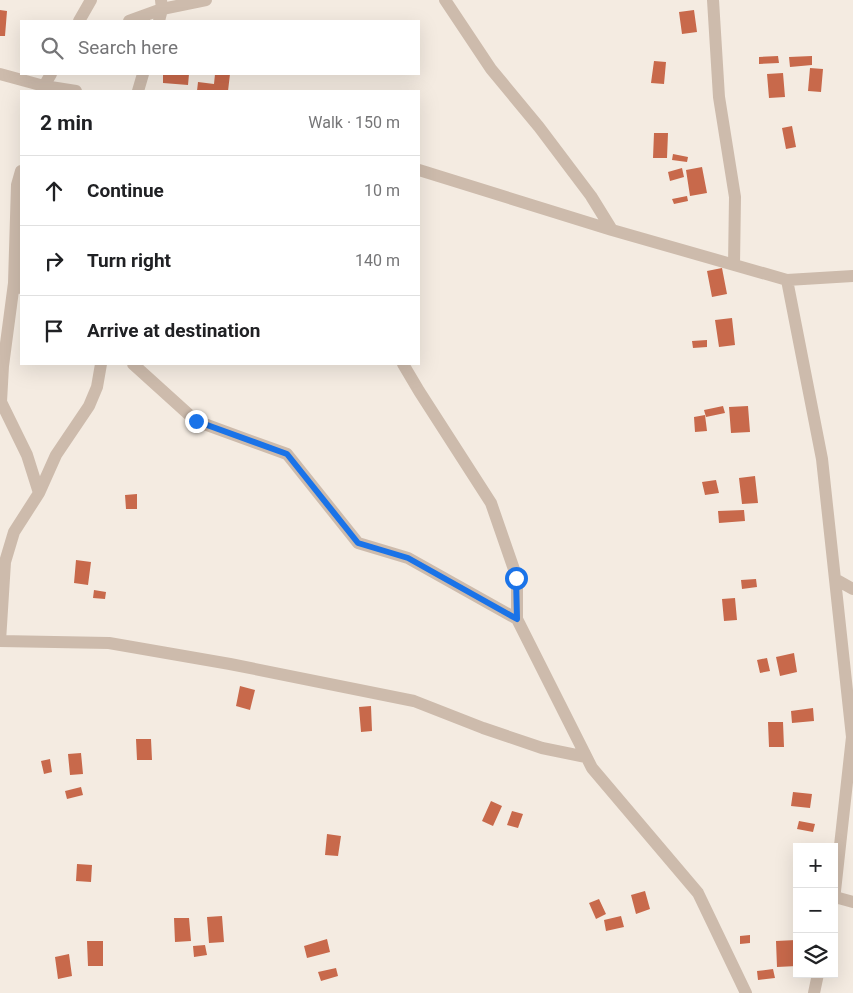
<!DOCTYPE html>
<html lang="en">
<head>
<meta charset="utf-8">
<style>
	:root { --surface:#fff; --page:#f2f2f2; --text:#202124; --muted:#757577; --line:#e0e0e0 }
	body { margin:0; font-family:Roboto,sans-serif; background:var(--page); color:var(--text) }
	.controls { position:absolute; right:15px; bottom:15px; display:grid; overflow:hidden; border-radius:0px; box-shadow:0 5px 20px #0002 }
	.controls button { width:45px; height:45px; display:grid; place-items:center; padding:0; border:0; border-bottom:1px solid var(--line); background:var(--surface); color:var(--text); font:25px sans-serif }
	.stop { position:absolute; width:15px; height:15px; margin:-11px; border:4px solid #1a73e8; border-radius:50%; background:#fff }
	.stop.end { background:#1a73e8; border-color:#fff; box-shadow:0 1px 5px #0008 }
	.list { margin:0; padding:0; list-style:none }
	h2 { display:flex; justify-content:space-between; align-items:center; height:65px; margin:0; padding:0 20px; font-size:21px }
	h2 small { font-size:16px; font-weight:400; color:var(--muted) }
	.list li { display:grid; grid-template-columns:32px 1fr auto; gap:15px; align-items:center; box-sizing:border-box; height:70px; padding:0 20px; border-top:1px solid var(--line) }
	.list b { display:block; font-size:19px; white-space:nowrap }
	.list em { font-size:16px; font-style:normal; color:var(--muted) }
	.icon { flex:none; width:28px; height:28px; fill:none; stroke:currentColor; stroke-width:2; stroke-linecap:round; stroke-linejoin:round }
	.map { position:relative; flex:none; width:853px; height:993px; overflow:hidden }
	.search { position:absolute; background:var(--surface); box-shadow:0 5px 20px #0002; left:20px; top:20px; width:400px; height:55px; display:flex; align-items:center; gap:12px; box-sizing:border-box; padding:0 18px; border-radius:0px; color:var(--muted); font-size:19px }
	.panel { position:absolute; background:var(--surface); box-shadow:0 5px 20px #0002; left:20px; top:90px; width:400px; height:275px; border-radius:0px }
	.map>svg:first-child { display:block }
</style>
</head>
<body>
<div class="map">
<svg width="853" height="993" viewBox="0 0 853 993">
	<rect width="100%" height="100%" fill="#f4ebe1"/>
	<path fill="#c8694b" d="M 0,10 L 7,11 L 5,36 L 0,36 Z
		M 694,10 L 697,32 L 682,34 L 679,12 Z
		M 778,56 L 779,63 L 759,64 L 759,57 Z
		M 812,56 L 812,65 L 790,67 L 789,57 Z
		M 654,61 L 666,62 L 664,84 L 651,83 Z
		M 810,68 L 823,69 L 821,92 L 808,91 Z
		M 783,73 L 785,97 L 769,98 L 767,74 Z
		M 163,74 L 189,74 L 188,85 L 163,83 Z
		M 215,74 L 230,74 L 228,91 L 197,91 L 198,82 L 214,84 Z
		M 792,126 L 796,147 L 786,149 L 782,128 Z
		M 654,133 L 668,133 L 667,158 L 653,158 Z
		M 673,154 L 688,157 L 687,162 L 672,160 Z
		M 702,167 L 707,193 L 690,196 L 686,170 Z
		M 682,168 L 684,177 L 670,181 L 668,172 Z
		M 687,196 L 688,201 L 674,204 L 672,199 Z
		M 722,268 L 727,294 L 712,297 L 707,271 Z
		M 732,318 L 735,345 L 719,347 L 715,320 Z
		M 707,340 L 707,347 L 693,348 L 692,341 Z
		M 723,406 L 725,413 L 706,417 L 704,410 Z
		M 748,406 L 750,432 L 731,433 L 729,407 Z
		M 705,415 L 707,431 L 695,432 L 694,417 Z
		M 755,476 L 758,503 L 742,504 L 739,478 Z
		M 716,480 L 719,493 L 705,495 L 702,482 Z
		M 137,494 L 137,509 L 126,509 L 125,495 Z
		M 744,510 L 745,521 L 719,523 L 718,511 Z
		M 76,560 L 91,562 L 88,585 L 74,583 Z
		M 756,579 L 757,587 L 742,589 L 741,580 Z
		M 94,590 L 106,592 L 105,599 L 93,598 Z
		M 735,598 L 737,620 L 724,621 L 722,599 Z
		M 794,653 L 797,672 L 780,676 L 776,657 Z
		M 767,658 L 770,671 L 760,673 L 757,660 Z
		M 240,686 L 255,690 L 250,710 L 236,706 Z
		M 371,706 L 372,731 L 361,732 L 359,707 Z
		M 813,708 L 814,721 L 792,723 L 791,711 Z
		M 768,722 L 783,722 L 784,747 L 769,747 Z
		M 136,739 L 151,739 L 152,760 L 137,760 Z
		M 81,753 L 83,774 L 70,775 L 68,754 Z
		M 50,759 L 52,772 L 44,774 L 41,761 Z
		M 81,787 L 83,795 L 67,799 L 65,791 Z
		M 793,792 L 812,794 L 810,808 L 791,806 Z
		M 491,801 L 502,806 L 493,826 L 482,821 Z
		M 512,811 L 523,814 L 518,828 L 507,825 Z
		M 799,821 L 815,824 L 813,832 L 797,829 Z
		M 327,834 L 341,836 L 338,856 L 325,855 Z
		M 77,864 L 92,865 L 91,882 L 76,881 Z
		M 645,891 L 650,909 L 636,914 L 631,895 Z
		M 599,899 L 606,914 L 596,919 L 589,903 Z
		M 222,916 L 224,942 L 209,943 L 207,917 Z
		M 621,916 L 624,927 L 606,931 L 604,920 Z
		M 174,918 L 189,918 L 191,941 L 175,942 Z
		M 750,935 L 750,943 L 740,944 L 740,936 Z
		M 327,939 L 330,952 L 307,958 L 304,946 Z
		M 796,940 L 797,966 L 777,967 L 776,941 Z
		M 87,941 L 103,941 L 103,966 L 88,966 Z
		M 205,945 L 207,955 L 194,957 L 193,946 Z
		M 69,954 L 72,976 L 58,979 L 55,957 Z
		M 336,968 L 338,976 L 321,981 L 318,972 Z
		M 773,969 L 775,978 L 758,980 L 757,971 Z"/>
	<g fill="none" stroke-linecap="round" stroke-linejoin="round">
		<path stroke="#cdbbac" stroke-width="12" d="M 445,0 L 491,69 L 539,127 L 591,196 L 612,230
			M 713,0 L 719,97 L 735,197 L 734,265
			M 79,21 L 91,0
			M 129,21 L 162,9 L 206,0
			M 159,21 L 162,9 L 161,0
			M 0,74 L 44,86 L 76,91
			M 43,91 L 44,86 L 51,74
			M 138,91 L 143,74
			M 419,170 L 612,230 L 787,280 L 853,276
			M 21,171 L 17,185 L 14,283 L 21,288
			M 787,280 L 822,459 L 852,737 L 834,900
			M 133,364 L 196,421 L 287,454 L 358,543 L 408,558 L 517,619 L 592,768 L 698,893 L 746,993
			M 403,364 L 419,391 L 491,503 L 517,578 L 517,619
			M 39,493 L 56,455 L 89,406 L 97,387 L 101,364
			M 835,579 L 853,589
			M 0,641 L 109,643 L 230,664 L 414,701 L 483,728 L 542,748 L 586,757
			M 0,641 L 5,562 L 14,532 L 39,493 L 27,455 L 1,402 L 3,366 L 14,283
			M 835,897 L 853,902
			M 814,993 L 818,974"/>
	</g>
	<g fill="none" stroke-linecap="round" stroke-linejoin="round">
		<path stroke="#1a73e8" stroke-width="6" d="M 196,421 L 287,454 L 358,543 L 408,558 L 517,619 L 516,578"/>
	</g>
</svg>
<div class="controls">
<button>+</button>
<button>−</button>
<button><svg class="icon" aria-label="layers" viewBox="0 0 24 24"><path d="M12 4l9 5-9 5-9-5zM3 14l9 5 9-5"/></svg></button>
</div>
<div class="stop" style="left:516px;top:578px"></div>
<div class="stop end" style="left:196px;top:421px"></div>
<div class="search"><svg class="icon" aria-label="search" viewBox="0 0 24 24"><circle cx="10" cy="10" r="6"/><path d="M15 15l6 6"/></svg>Search here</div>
<section class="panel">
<h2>2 min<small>Walk · 150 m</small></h2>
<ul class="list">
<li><svg class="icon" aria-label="ahead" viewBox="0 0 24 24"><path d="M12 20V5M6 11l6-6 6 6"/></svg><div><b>Continue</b></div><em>10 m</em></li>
<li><svg class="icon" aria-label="right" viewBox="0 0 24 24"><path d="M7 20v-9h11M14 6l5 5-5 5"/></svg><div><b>Turn right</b></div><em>140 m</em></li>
<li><svg class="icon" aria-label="arrive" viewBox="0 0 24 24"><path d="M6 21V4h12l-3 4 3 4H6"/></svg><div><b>Arrive at destination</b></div></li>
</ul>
</section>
</div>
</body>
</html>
